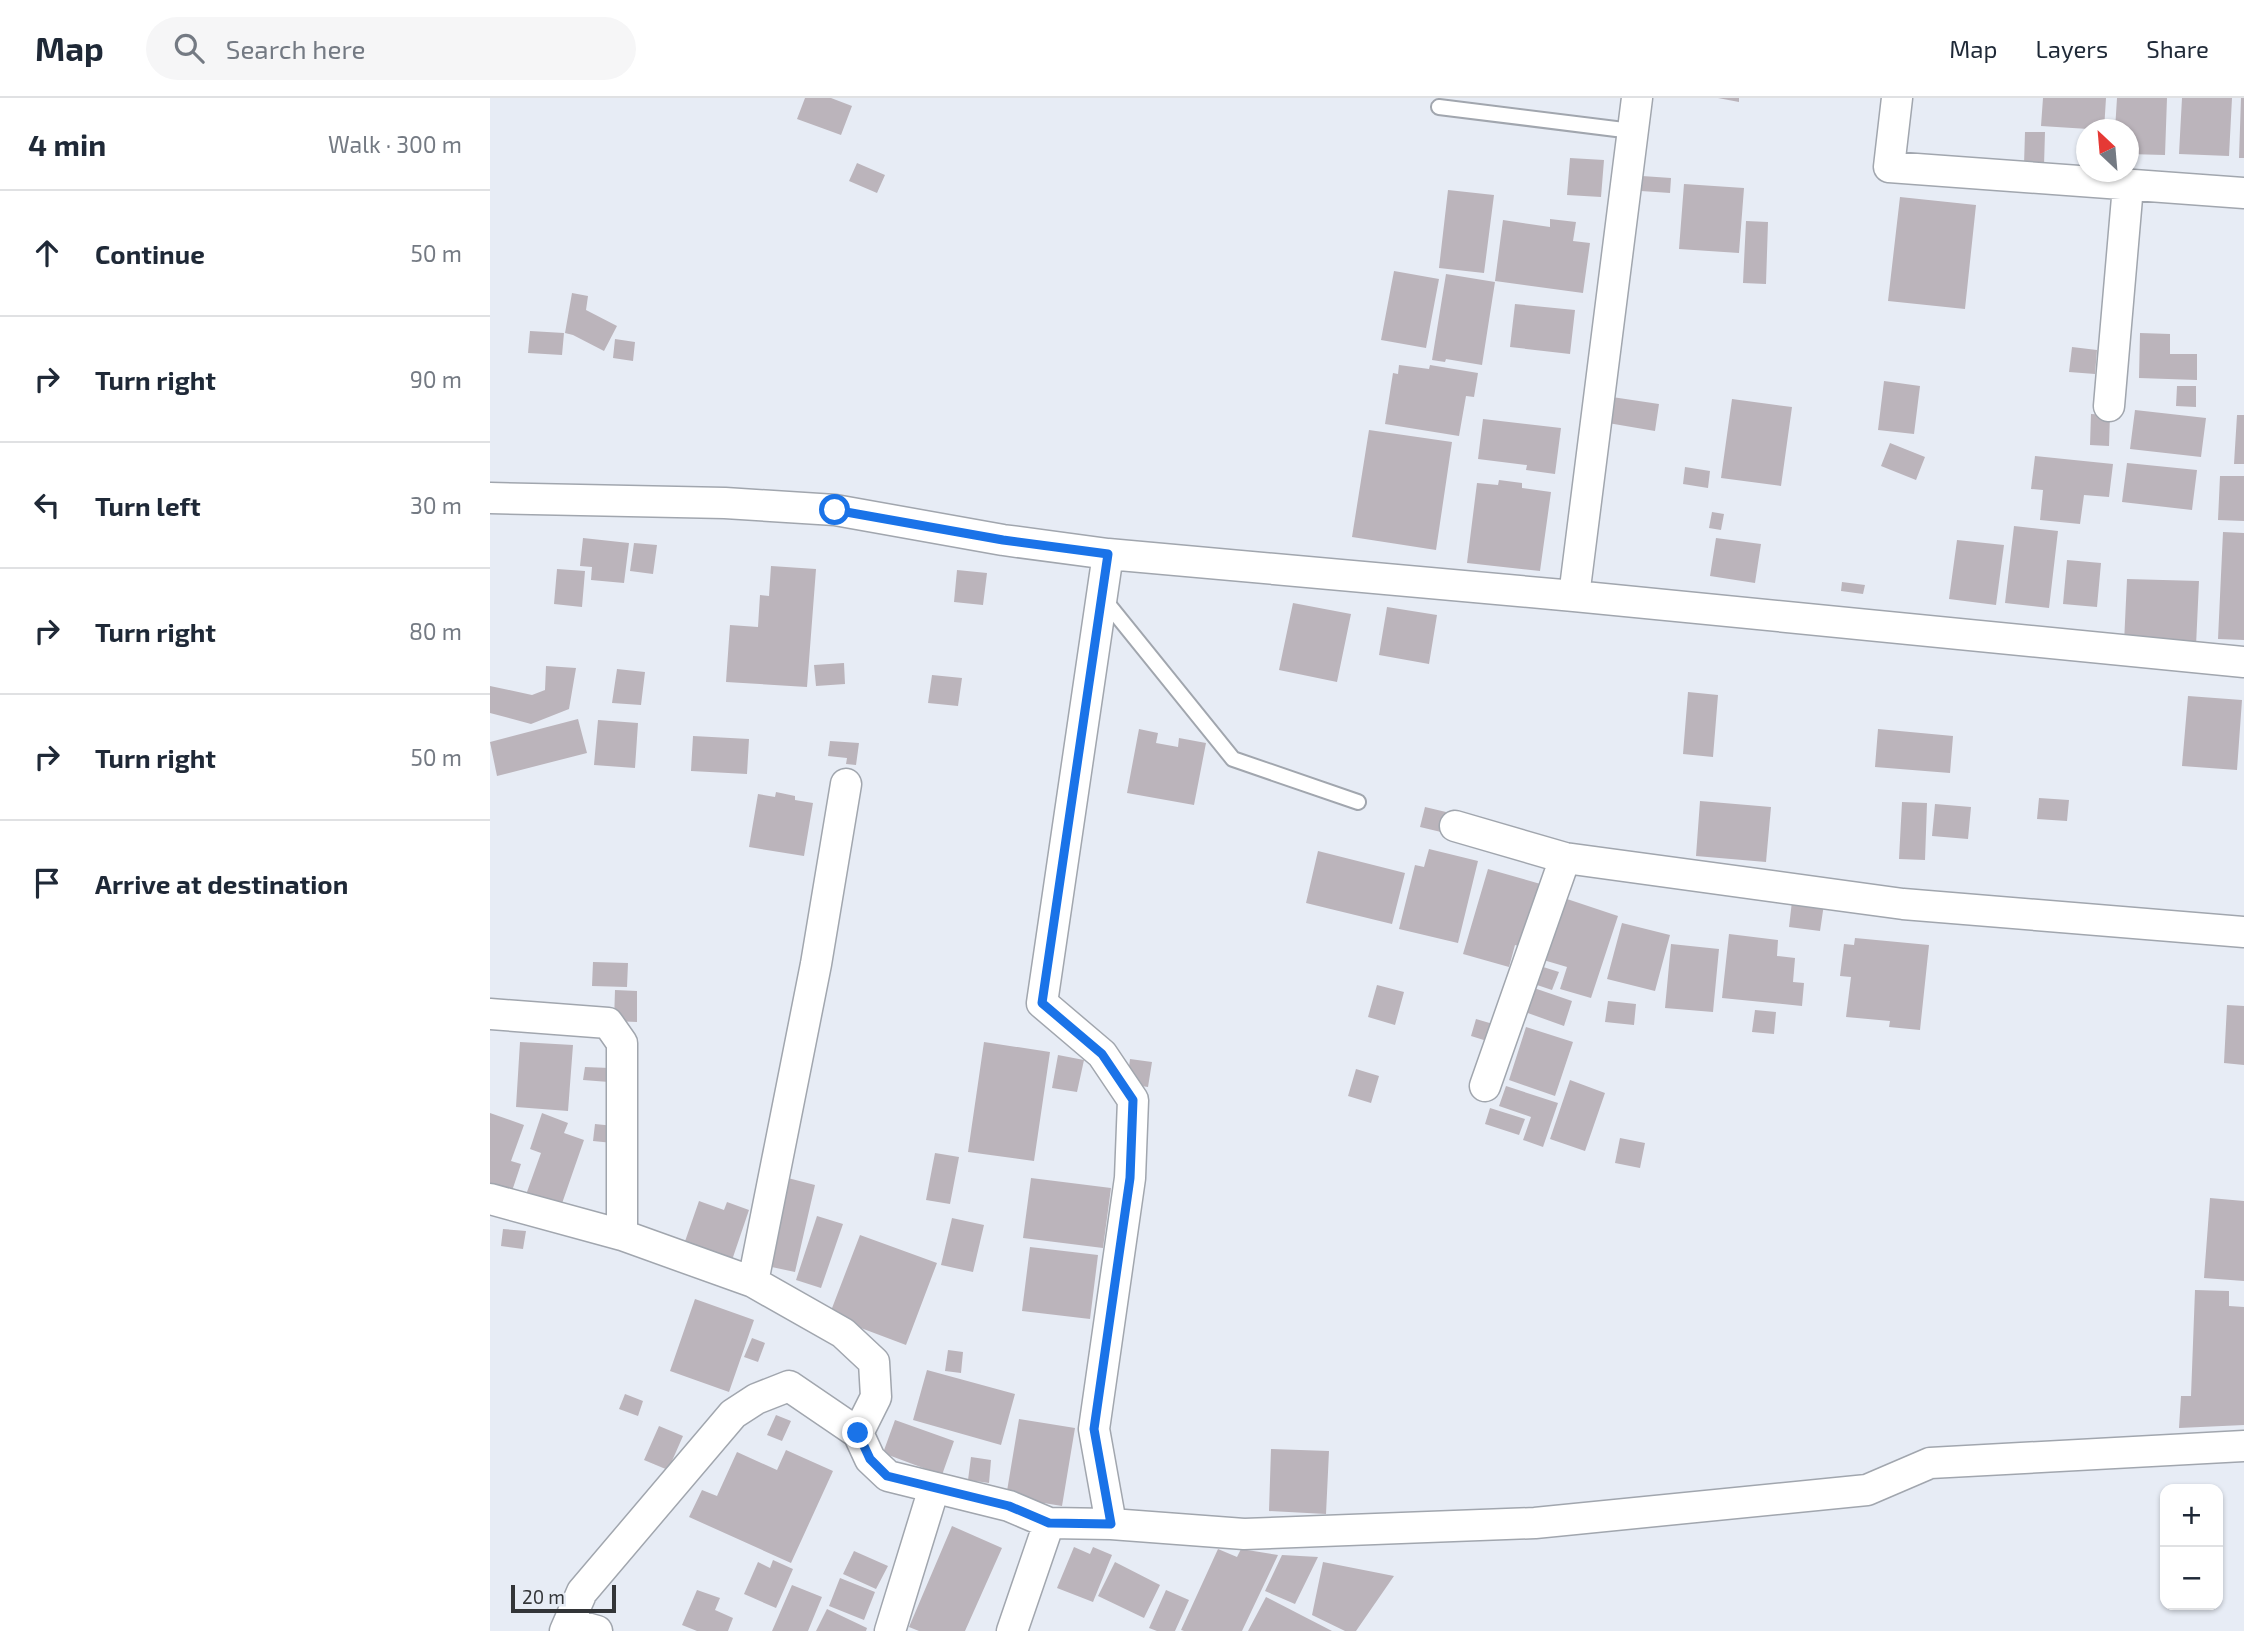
<!DOCTYPE html>
<html lang="en">
<head>
<meta charset="utf-8">
<style>
	:root { --surface:#fff; --page:#f6f6f7; --text:#1f2937; --muted:#747a83; --line:#e0e1e3 }
	body { margin:0; font-family:"Exo 2",sans-serif; background:var(--page); color:var(--text) }
	.controls { position:absolute; right:21px; bottom:21px; display:grid; overflow:hidden; border-radius:14px; box-shadow:0 2px 5px #0004 }
	.controls button { width:63px; height:63px; display:grid; place-items:center; padding:0; border:0; border-bottom:2px solid var(--line); background:var(--surface); color:var(--text); font:35px sans-serif }
	.compass { position:absolute; left:1586px; top:21px; width:63px; height:63px; border-radius:50%; background:var(--surface); box-shadow:0 2px 5px #0004; rotate:334deg }
	.scale { position:absolute; left:21px; bottom:18px; width:105px; box-sizing:border-box; padding-left:7px; border:4px solid #333538; border-top:0; font-size:19px; line-height:24px; white-space:nowrap; color:#333538; -webkit-text-stroke:5px #e7ecf5; paint-order:stroke }
	.stop { position:absolute; width:21px; height:21px; margin:-16px; border:5px solid #1a73e8; border-radius:50%; background:#fff }
	.stop.end { background:#1a73e8; border-color:#fff; box-shadow:0 2px 7px #0008 }
	.list { margin:0; padding:0; list-style:none }
	h2 { display:flex; justify-content:space-between; align-items:center; height:91px; margin:0; padding:0 28px; font-size:30px }
	h2 small { font-size:23px; font-weight:400; color:var(--muted) }
	.list li { display:grid; grid-template-columns:46px 1fr auto; gap:21px; align-items:center; box-sizing:border-box; height:126px; padding:0 28px; border-top:2px solid var(--line) }
	.list b { display:block; font-size:26px; white-space:nowrap }
	.list em { font-size:23px; font-style:normal; color:var(--muted) }
	.icon { flex:none; width:38px; height:38px; fill:none; stroke:currentColor; stroke-width:2; stroke-linecap:round; stroke-linejoin:round }
	.map { position:relative; flex:none; width:1754px; height:1533px; overflow:hidden }
	header { display:flex; align-items:center; gap:42px; box-sizing:border-box; height:98px; padding:0 35px; background:var(--surface); border-bottom:2px solid var(--line) }
	header strong { font-size:33px }
	nav { display:flex; gap:38px; margin-inline-start:auto; font-size:24px }
	.search { width:490px; height:63px; background:var(--page); display:flex; align-items:center; gap:18px; box-sizing:border-box; padding:0 24px; border-radius:38px; color:var(--muted); font-size:26px }
	main { display:flex }
	aside { flex:1; background:var(--surface) }
	.map>svg:first-child { display:block }
</style>
</head>
<body>
<header>
<strong>Map</strong>
<div class="search"><svg class="icon" aria-label="search" viewBox="0 0 24 24"><circle cx="10" cy="10" r="6"/><path d="M15 15l6 6"/></svg>Search here</div>
<nav><a>Map</a><a>Layers</a><a>Share</a></nav>
</header>
<main>
<aside>
<h2>4 min<small>Walk · 300 m</small></h2>
<ul class="list">
<li><svg class="icon" aria-label="ahead" viewBox="0 0 24 24"><path d="M12 20V5M6 11l6-6 6 6"/></svg><div><b>Continue</b></div><em>50 m</em></li>
<li><svg class="icon" aria-label="right" viewBox="0 0 24 24"><path d="M7 20v-9h11M14 6l5 5-5 5"/></svg><div><b>Turn right</b></div><em>90 m</em></li>
<li><svg class="icon" aria-label="left" viewBox="0 0 24 24"><path d="M17 20v-9H6M10 6l-5 5 5 5"/></svg><div><b>Turn left</b></div><em>30 m</em></li>
<li><svg class="icon" aria-label="right" viewBox="0 0 24 24"><path d="M7 20v-9h11M14 6l5 5-5 5"/></svg><div><b>Turn right</b></div><em>80 m</em></li>
<li><svg class="icon" aria-label="right" viewBox="0 0 24 24"><path d="M7 20v-9h11M14 6l5 5-5 5"/></svg><div><b>Turn right</b></div><em>50 m</em></li>
<li><svg class="icon" aria-label="arrive" viewBox="0 0 24 24"><path d="M6 21V4h12l-3 4 3 4H6"/></svg><div><b>Arrive at destination</b></div></li>
</ul>
</aside>
<div class="map">
<svg width="1754" height="1533" viewBox="0 0 1754 1533">
	<rect width="100%" height="100%" fill="#e7ecf5"/>
	<path fill="#bbb4bb" d="M 315,0 L 341,0 L 362,8 L 351,37 L 307,21 Z
		M 1228,0 L 1249,0 L 1249,4 Z
		M 1553,0 L 1616,0 L 1614,32 L 1551,28 Z
		M 1627,0 L 1677,0 L 1675,57 L 1638,56 L 1638,32 L 1625,32 Z
		M 1692,0 L 1742,0 L 1739,58 L 1689,56 Z
		M 1751,0 L 1754,0 L 1754,60 L 1749,60 Z
		M 1535,34 L 1555,34 L 1554,68 L 1534,67 Z
		M 1080,60 L 1114,62 L 1111,99 L 1077,97 Z
		M 367,65 L 395,77 L 387,95 L 359,83 Z
		M 1152,78 L 1181,80 L 1180,95 L 1151,93 Z
		M 1194,86 L 1254,90 L 1249,155 L 1189,151 Z
		M 958,92 L 1004,97 L 994,175 L 949,170 Z
		M 1410,99 L 1486,107 L 1475,211 L 1398,203 Z
		M 1060,121 L 1086,124 L 1083,143 L 1100,145 L 1093,195 L 1005,183 L 1013,122 L 1060,129 Z
		M 1256,123 L 1278,124 L 1276,186 L 1253,185 Z
		M 904,173 L 949,181 L 936,250 L 891,242 Z
		M 956,176 L 1005,184 L 992,267 L 956,261 L 955,264 L 942,262 Z
		M 82,195 L 98,198 L 96,212 L 127,228 L 114,253 L 83,237 L 75,235 Z
		M 1025,206 L 1085,212 L 1080,256 L 1020,249 Z
		M 40,233 L 74,235 L 72,257 L 38,255 Z
		M 1650,235 L 1680,236 L 1680,256 L 1707,256 L 1707,282 L 1649,280 Z
		M 125,241 L 145,244 L 143,263 L 123,260 Z
		M 1582,249 L 1607,252 L 1605,276 L 1579,274 Z
		M 909,267 L 939,271 L 940,267 L 988,275 L 984,299 L 976,298 L 969,338 L 895,326 L 903,275 L 908,276 Z
		M 1394,283 L 1430,288 L 1424,336 L 1388,332 Z
		M 1687,288 L 1706,288 L 1706,309 L 1686,308 Z
		M 1122,299 L 1169,306 L 1165,333 L 1118,325 Z
		M 1242,301 L 1302,309 L 1291,388 L 1231,380 Z
		M 1645,312 L 1716,320 L 1711,359 L 1640,351 Z
		M 1601,316 L 1620,317 L 1619,348 L 1600,347 Z
		M 1747,317 L 1754,317 L 1754,366 L 1744,366 Z
		M 993,321 L 1071,330 L 1065,376 L 1036,372 L 1037,367 L 988,361 Z
		M 879,332 L 962,344 L 946,452 L 862,439 Z
		M 1400,345 L 1435,359 L 1426,382 L 1391,368 Z
		M 1545,358 L 1623,366 L 1619,399 L 1594,397 L 1590,426 L 1550,422 L 1553,392 L 1541,391 Z
		M 1637,365 L 1707,372 L 1702,412 L 1632,404 Z
		M 1195,369 L 1220,373 L 1218,390 L 1193,386 Z
		M 1730,378 L 1754,378 L 1754,423 L 1728,422 Z
		M 1009,382 L 1032,385 L 1032,390 L 1061,394 L 1050,473 L 977,465 L 987,385 L 1008,387 Z
		M 1222,414 L 1234,416 L 1231,432 L 1219,430 Z
		M 1524,428 L 1568,433 L 1559,510 L 1515,505 Z
		M 1733,434 L 1754,435 L 1754,542 L 1728,541 Z
		M 93,440 L 139,445 L 134,485 L 101,482 L 102,469 L 90,468 Z
		M 1226,440 L 1271,446 L 1265,485 L 1220,478 Z
		M 1467,442 L 1514,447 L 1506,507 L 1459,501 Z
		M 144,445 L 167,447 L 163,476 L 140,473 Z
		M 1577,462 L 1611,465 L 1607,509 L 1573,506 Z
		M 281,468 L 326,471 L 317,589 L 236,584 L 240,527 L 268,529 L 270,497 L 279,498 Z
		M 67,471 L 95,473 L 92,509 L 64,506 Z
		M 467,472 L 497,475 L 493,507 L 464,504 Z
		M 1637,481 L 1709,483 L 1706,548 L 1634,545 Z
		M 1352,484 L 1375,487 L 1373,496 L 1351,493 Z
		M 803,505 L 861,516 L 847,584 L 789,572 Z
		M 897,509 L 947,517 L 939,566 L 889,557 Z
		M 354,565 L 355,586 L 326,588 L 324,567 Z
		M 56,568 L 86,570 L 79,611 L 41,626 L 0,615 L 0,588 L 42,597 L 55,592 Z
		M 127,571 L 155,574 L 151,607 L 122,605 Z
		M 442,577 L 472,580 L 468,608 L 438,605 Z
		M 1198,594 L 1228,597 L 1223,659 L 1193,656 Z
		M 1698,598 L 1752,602 L 1747,672 L 1692,668 Z
		M 88,621 L 97,655 L 7,678 L 0,644 Z
		M 108,622 L 148,625 L 145,670 L 104,667 Z
		M 649,631 L 668,635 L 666,645 L 688,649 L 689,640 L 716,645 L 704,707 L 637,695 Z
		M 1388,631 L 1463,638 L 1460,675 L 1385,669 Z
		M 203,638 L 259,641 L 257,676 L 201,673 Z
		M 340,643 L 369,645 L 366,667 L 356,666 L 357,660 L 338,658 Z
		M 286,694 L 305,698 L 305,702 L 323,705 L 314,758 L 259,749 L 268,696 L 285,699 Z
		M 1549,700 L 1579,702 L 1577,723 L 1547,721 Z
		M 1210,703 L 1281,709 L 1276,764 L 1206,758 Z
		M 1412,704 L 1437,705 L 1435,762 L 1409,761 Z
		M 1445,706 L 1481,709 L 1478,741 L 1442,738 Z
		M 935,709 L 956,714 L 951,734 L 930,729 Z
		M 939,751 L 988,763 L 968,845 L 909,831 L 925,767 L 934,769 Z
		M 828,753 L 915,775 L 902,826 L 816,805 Z
		M 998,771 L 1054,787 L 1035,850 L 1025,847 L 1019,869 L 973,856 Z
		M 1071,799 L 1128,818 L 1101,900 L 1070,891 L 1077,869 L 1050,861 Z
		M 1302,803 L 1334,806 L 1330,833 L 1299,829 Z
		M 1132,825 L 1180,837 L 1165,893 L 1117,881 Z
		M 1239,836 L 1288,842 L 1287,858 L 1305,860 L 1303,884 L 1314,885 L 1312,908 L 1232,900 Z
		M 1365,840 L 1439,847 L 1430,932 L 1399,929 L 1400,923 L 1356,919 L 1361,879 L 1350,878 L 1354,846 L 1364,847 Z
		M 1181,846 L 1229,851 L 1223,914 L 1175,910 Z
		M 103,864 L 138,865 L 137,889 L 102,888 Z
		M 1050,868 L 1069,874 L 1062,892 L 1044,886 Z
		M 887,887 L 914,894 L 905,927 L 878,919 Z
		M 1044,890 L 1082,903 L 1074,928 L 1035,914 Z
		M 125,892 L 147,893 L 147,924 L 124,923 Z
		M 1118,903 L 1146,906 L 1144,927 L 1115,924 Z
		M 1737,907 L 1754,908 L 1754,967 L 1734,965 Z
		M 1265,912 L 1286,914 L 1284,936 L 1262,934 Z
		M 986,921 L 1003,926 L 997,943 L 981,938 Z
		M 1036,929 L 1083,944 L 1065,998 L 1019,982 Z
		M 30,944 L 83,947 L 78,1013 L 26,1009 Z
		M 494,944 L 560,954 L 544,1063 L 478,1054 Z
		M 568,957 L 594,962 L 587,994 L 562,990 Z
		M 640,961 L 662,964 L 658,989 L 637,986 Z
		M 95,969 L 120,970 L 119,984 L 93,982 Z
		M 866,971 L 889,978 L 881,1005 L 858,998 Z
		M 1080,982 L 1115,995 L 1095,1053 L 1060,1041 Z
		M 1016,988 L 1068,1005 L 1053,1049 L 1033,1042 L 1041,1019 L 1009,1008 Z
		M 1000,1010 L 1035,1021 L 1029,1037 L 995,1026 Z
		M 0,1015 L 34,1027 L 21,1063 L 31,1066 L 18,1105 L 0,1098 Z
		M 52,1015 L 78,1025 L 74,1035 L 94,1042 L 68,1117 L 33,1105 L 51,1055 L 40,1051 Z
		M 105,1026 L 124,1028 L 123,1045 L 103,1043 Z
		M 1130,1040 L 1155,1045 L 1150,1070 L 1125,1065 Z
		M 445,1055 L 469,1059 L 460,1106 L 436,1102 Z
		M 294,1079 L 325,1087 L 305,1174 L 277,1168 Z
		M 541,1080 L 621,1090 L 613,1150 L 533,1140 Z
		M 1720,1100 L 1754,1103 L 1754,1183 L 1714,1180 Z
		M 209,1103 L 234,1112 L 237,1104 L 259,1112 L 240,1168 L 192,1152 Z
		M 327,1118 L 353,1126 L 331,1190 L 306,1182 Z
		M 462,1120 L 494,1127 L 483,1174 L 451,1167 Z
		M 13,1131 L 36,1133 L 33,1151 L 11,1148 Z
		M 370,1137 L 447,1165 L 416,1247 L 339,1218 Z
		M 540,1149 L 608,1157 L 600,1221 L 532,1213 Z
		M 1705,1192 L 1739,1193 L 1739,1208 L 1754,1209 L 1754,1327 L 1689,1330 L 1691,1298 L 1701,1298 Z
		M 205,1201 L 264,1222 L 239,1294 L 180,1273 Z
		M 262,1240 L 275,1245 L 268,1264 L 254,1259 Z
		M 458,1252 L 473,1254 L 471,1275 L 455,1273 Z
		M 437,1272 L 525,1296 L 511,1347 L 423,1322 Z
		M 135,1296 L 153,1303 L 148,1318 L 129,1311 Z
		M 286,1317 L 301,1323 L 292,1343 L 277,1337 Z
		M 529,1321 L 585,1330 L 572,1408 L 516,1399 Z
		M 405,1322 L 464,1343 L 452,1377 L 393,1355 Z
		M 169,1328 L 193,1338 L 178,1372 L 154,1362 Z
		M 781,1351 L 839,1353 L 836,1416 L 779,1413 Z
		M 296,1352 L 343,1373 L 301,1465 L 199,1419 L 212,1392 L 227,1398 L 247,1354 L 287,1372 Z
		M 481,1359 L 501,1362 L 499,1385 L 478,1382 Z
		M 462,1428 L 512,1450 L 475,1533 L 429,1533 L 419,1529 Z
		M 584,1449 L 600,1456 L 603,1449 L 622,1457 L 603,1504 L 567,1490 Z
		M 728,1451 L 747,1459 L 751,1451 L 788,1457 L 752,1533 L 694,1533 L 691,1532 Z
		M 364,1453 L 398,1468 L 386,1491 L 353,1476 Z
		M 792,1457 L 828,1459 L 805,1506 L 775,1493 Z
		M 283,1462 L 303,1471 L 286,1510 L 254,1496 L 268,1464 L 280,1470 Z
		M 625,1464 L 670,1487 L 654,1520 L 608,1498 Z
		M 833,1464 L 904,1478 L 866,1533 L 855,1533 L 822,1517 Z
		M 350,1480 L 385,1494 L 374,1522 L 339,1508 Z
		M 302,1487 L 332,1499 L 318,1533 L 282,1533 Z
		M 207,1492 L 230,1500 L 225,1512 L 243,1520 L 238,1533 L 207,1533 L 192,1527 Z
		M 676,1492 L 699,1502 L 685,1533 L 667,1533 L 659,1530 Z
		M 776,1499 L 842,1533 L 758,1533 Z
		M 337,1511 L 377,1530 L 376,1533 L 326,1533 Z"/>
	<g fill="none" stroke-linecap="round" stroke-linejoin="round">
		<defs>
			<path id="lane" d="M 949,9 L 1142,33
				M 613,500 L 743,661 L 868,704"/>
			<path id="street" d="M 1407,0 L 1399,69 L 1754,95
				M 1619,308 L 1638,88
				M 0,400 L 235,405 L 345,412 L 513,442 L 618,456 L 1084,498 L 1754,564
				M 618,456 L 552,905 L 612,956 L 643,1002 L 640,1080 L 604,1331 L 621,1426 L 754,1436 L 1045,1425 L 1377,1392 L 1440,1365 L 1754,1348
				M 1084,498 L 1147,0
				M 356,686 L 326,866 L 263,1184 L 353,1235 L 384,1264 L 386,1299 L 368,1335 L 380,1361 L 398,1378 L 519,1408 L 559,1425 L 621,1426
				M 965,728 L 1075,760 L 1413,806 L 1754,834
				M 0,916 L 118,925 L 132,945 L 132,1137
				M 995,988 L 1075,760
				M 0,1101 L 132,1137 L 263,1184
				M 79,1525 L 107,1533
				M 75,1533 L 92,1494 L 243,1316 L 266,1301 L 299,1288 L 368,1335
				M 400,1533 L 444,1390
				M 522,1533 L 559,1425"/>
		</defs>
		<use href="#lane" stroke="#a1a6ae" stroke-width="18"/>
		<use href="#street" stroke="#a1a6ae" stroke-width="33"/>
		<use href="#lane" stroke="#fff" stroke-width="14"/>
		<use href="#street" stroke="#fff" stroke-width="30"/>
	</g>
	<g fill="none" stroke-linecap="round" stroke-linejoin="round">
		<path stroke="#1a73e8" stroke-width="9" d="M 345,412 L 513,442 L 618,456 L 552,905 L 612,956 L 643,1002 L 640,1080 L 604,1331 L 621,1426 L 559,1425 L 519,1408 L 397,1378 L 380,1361 L 368,1335"/>
	</g>
</svg>
<div class="controls">
<button>+</button>
<button>−</button>
</div>
<svg class="compass" viewBox="-18 -18 36 36"><path d="M0-13l5 13h-10z" fill="#e53935"/><path d="M0 13l5-13h-10z" fill="#747a83"/></svg>
<div class="scale">20 m</div>
<div class="stop" style="left:345px;top:412px"></div>
<div class="stop end" style="left:368px;top:1335px"></div>
</div>
</main>
</body>
</html>
